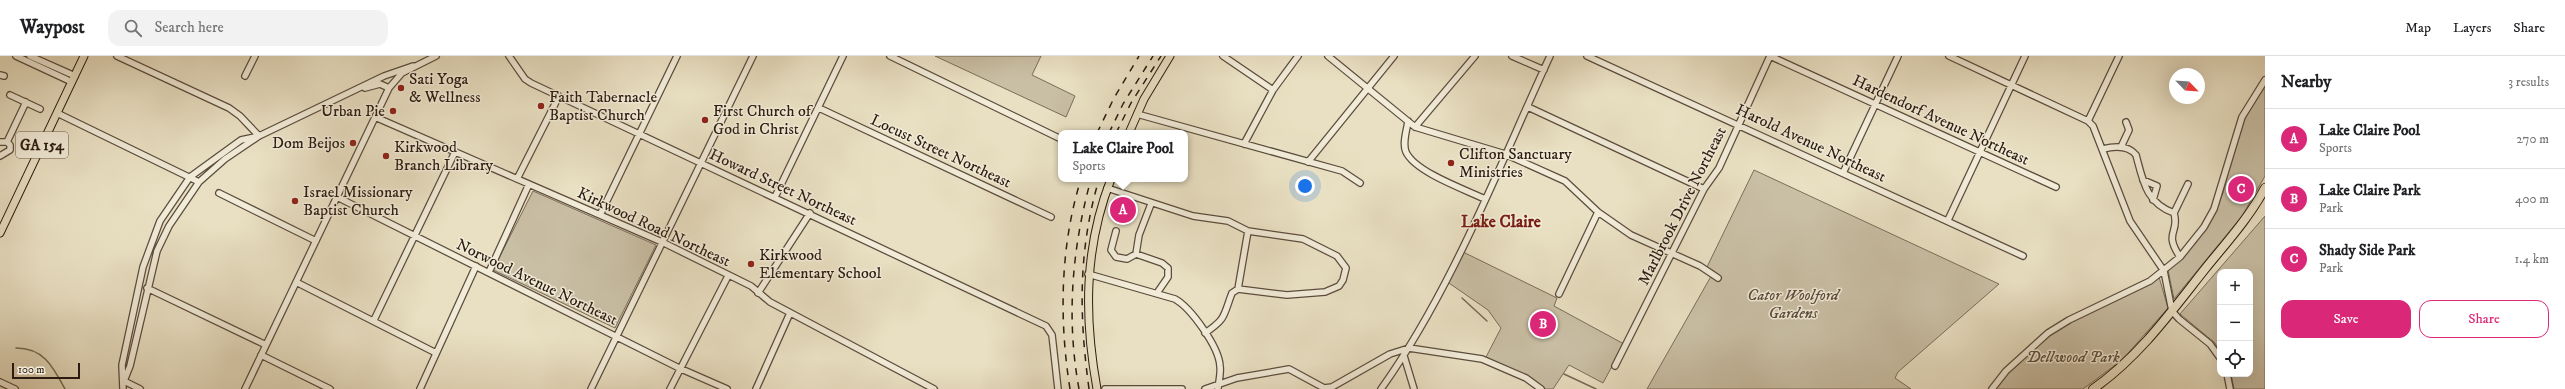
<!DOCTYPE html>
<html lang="en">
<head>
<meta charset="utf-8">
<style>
	:root { --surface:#fff; --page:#f2f2f2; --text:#202124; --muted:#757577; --line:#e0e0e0; --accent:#db2777 }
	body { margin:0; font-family:"IM FELL DW Pica",serif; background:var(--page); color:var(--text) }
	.controls { position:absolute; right:12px; bottom:12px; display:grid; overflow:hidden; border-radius:8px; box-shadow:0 4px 16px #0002 }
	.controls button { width:36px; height:36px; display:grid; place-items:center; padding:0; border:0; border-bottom:1px solid var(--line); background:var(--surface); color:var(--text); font:20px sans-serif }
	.compass { position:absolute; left:2169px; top:12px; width:36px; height:36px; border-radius:50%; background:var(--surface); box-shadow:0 4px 16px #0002; rotate:115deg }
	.scale { position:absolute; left:12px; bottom:10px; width:68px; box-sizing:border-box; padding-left:4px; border:2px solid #2c1b10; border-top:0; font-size:11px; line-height:14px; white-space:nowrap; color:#2c1b10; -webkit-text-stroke:3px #f1ebd8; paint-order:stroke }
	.you { position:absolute; left:1305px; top:130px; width:14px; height:14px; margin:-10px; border:3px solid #fff; border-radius:50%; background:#1a73e8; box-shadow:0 0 0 6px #1a73e833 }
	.badge { display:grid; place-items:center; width:26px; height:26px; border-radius:50%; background:var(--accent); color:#fff; font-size:13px; font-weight:700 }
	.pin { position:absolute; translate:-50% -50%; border:2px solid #fff; box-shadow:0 1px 4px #0006 }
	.popup { position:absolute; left:1058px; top:74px; width:130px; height:52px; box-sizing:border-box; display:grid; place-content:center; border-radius:8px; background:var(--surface); filter:drop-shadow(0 1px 3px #0005); font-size:13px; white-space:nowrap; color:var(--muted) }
	.popup b { font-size:15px; color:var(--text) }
	.popup::after { content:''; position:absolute; left:50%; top:100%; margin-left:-8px; border:8px solid transparent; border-top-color:var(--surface) }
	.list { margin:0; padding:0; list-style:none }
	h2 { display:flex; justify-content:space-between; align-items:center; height:52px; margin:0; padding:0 16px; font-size:17px }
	h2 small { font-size:13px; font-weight:400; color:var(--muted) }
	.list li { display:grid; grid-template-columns:26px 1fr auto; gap:12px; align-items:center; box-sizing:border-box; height:60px; padding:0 16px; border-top:1px solid var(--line) }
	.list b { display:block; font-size:15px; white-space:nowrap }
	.list p { margin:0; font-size:13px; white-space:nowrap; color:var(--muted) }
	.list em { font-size:13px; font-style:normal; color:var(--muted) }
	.actions { display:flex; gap:8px; padding:12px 16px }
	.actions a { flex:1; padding:9px 0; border:1px solid var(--accent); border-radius:12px; text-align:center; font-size:14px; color:var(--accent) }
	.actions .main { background:var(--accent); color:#fff }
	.icon { flex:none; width:22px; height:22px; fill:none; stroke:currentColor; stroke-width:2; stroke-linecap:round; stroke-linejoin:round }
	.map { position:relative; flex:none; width:2265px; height:333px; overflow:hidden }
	header { display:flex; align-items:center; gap:24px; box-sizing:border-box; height:56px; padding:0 20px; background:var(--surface); border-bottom:1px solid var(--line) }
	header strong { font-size:19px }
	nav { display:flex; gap:22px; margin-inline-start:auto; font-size:14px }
	.search { width:280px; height:36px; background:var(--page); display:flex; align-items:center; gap:10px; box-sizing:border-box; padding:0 14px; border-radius:12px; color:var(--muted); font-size:15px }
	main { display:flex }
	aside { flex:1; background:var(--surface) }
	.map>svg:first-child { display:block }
</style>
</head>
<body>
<header>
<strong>Waypost</strong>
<div class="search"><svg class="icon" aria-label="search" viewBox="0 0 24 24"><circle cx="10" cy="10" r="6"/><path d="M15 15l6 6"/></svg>Search here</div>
<nav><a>Map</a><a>Layers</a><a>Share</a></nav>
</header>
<main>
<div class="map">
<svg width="2265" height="333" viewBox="0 0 2265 333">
	<rect width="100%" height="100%" fill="#e9e0c3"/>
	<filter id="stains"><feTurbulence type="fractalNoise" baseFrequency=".005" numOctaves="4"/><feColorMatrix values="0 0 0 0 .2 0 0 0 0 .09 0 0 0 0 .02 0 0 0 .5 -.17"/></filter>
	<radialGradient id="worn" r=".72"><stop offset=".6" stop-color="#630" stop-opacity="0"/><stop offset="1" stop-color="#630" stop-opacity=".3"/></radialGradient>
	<path fill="#c9bfa5" stroke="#7a6d5a" d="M 935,0 L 1041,0 L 1032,19 L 1075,40 L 1066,61 Z
		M 2265,26 L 2265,120 L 2242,160 L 2174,243 L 2168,214 L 2195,188 L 2215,157 L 2223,137 L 2238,76 Z
		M 1754,114 L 1999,228 L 1898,316 L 1895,322 L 1911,333 L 1647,333 L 1714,215 L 1707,211 Z
		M 533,135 L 656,189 L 615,272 L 493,214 Z
		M 2265,160 L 2265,333 L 2234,333 L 2231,318 L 2250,318 L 2250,216 L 2220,216 L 2220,297 L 2215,287 L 2180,258 Z
		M 1461,195 L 1557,242 L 1554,250 L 1624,288 L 1603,327 L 1569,309 L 1553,333 L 1540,333 L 1535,327 L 1485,303 L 1501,272 L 1488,254 L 1446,225 Z
		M 2159,221 L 2168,252 L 2122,304 L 2083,333 L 1993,333 L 2000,323 L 2054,275 Z"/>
	<path fill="#a99d86" stroke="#776957" d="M 1121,146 L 1129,149 L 1126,165 L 1115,161 Z"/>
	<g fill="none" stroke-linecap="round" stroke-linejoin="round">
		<path stroke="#776957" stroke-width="1.5" d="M 1462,242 L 1487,265
			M 16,292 C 44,292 53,311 65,333
			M 1564,318 L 1596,333"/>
		<defs>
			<path id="minor" d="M 16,0 L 72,26
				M 30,0 L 75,20
				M 117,0 L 229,52 L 240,60 L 259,80
				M 509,0 L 525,23 L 531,27 L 1046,270 L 1052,279 L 1058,333
				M 890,0 L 1061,83
				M 1223,0 L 1273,34
				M 1328,0 L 1415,71 L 1505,98 L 1565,125 L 1598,156 L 1631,179 L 1700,210 L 1718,222
				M 1512,0 L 1544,14
				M 1587,0 L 2023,200
				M 1770,0 L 2056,131
				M 1949,0 L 2088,65 L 2093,70 L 2130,165 L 2164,215 L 2172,255 L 2179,263 L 2210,288 L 2220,302
				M 0,19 L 4,20
				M 245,20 L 255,0
				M 365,32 L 380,28 L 389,32
				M 10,39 L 40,53
				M 1528,51 L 1704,133
				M 819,52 L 1051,161
				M 57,57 L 199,126
				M 1137,58 L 1342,115 L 1360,127
				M 375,61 L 662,186 L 751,230 L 770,246 L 934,333
				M 1408,65 C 1407,74 1402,87 1406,96 C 1415,116 1466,134 1485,143
				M 2088,65 L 2119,0
				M 1415,71 L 1475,0
				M 0,86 L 7,86
				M 1244,88 L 1273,34 L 1298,0
				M 2121,91 L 2129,74 L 2126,66
				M 2103,93 C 2115,90 2128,89 2136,99 C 2143,125 2146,147 2174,157 C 2180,178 2163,175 2180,201
				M 0,100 L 10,94 L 10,89 L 7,86 L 26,46
				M 1308,106 L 1394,0
				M 1843,117 L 1898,0
				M 517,123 L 559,40
				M 2143,124 L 2157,130 L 2153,144
				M 1107,132 L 1193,160 L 1228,165 L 1248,175 L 1303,183 L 1337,200 L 1346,212 L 1343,224 L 1339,230 L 1325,236 L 1287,239 L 1238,233 L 1232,237 C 1223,260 1227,262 1205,277
				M 219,137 L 316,185
				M 337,141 L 679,312 L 727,333
				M 775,141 L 843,0
				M 2174,157 L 2188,128
				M 600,159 L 677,0
				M 1948,164 L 2025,0
				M 1116,175 L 1111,194 L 1116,201 L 1127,203 L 1136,198 L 1162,207 L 1168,212 L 1168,221 L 1157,237
				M 1136,198 L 1139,179 L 1151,148
				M 489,216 L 529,128
				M 1088,218 L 1175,243 C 1191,252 1219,291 1220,310 C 1221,317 1219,325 1218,332
				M 296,226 L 436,297
				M 147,232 L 266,289
				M 1238,233 L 1248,175
				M 758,237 L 810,157
				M 1559,238 L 1598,156
				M 374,264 L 455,96
				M 261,299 L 330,333
				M 1404,300 L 1414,333
				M 1615,310 L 1704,133 L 1719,112 L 1770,0
				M 2227,318 L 2230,333
				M 124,325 L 130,310 L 157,195 L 169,170 L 199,126 L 225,103 L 259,80 L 384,20 L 413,10
				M 124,325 L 140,333
				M 0,326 L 15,333
				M 123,333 L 122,309 L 143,211 L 160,165 L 190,121 L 241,84 L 255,81
				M 245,333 L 389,32 L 402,17 L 436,0
				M 420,333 L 476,210
				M 591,333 L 753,0
				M 670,333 L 728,220
				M 756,333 L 790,257
				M 1105,333 L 1182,333
				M 1205,333 L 1237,322 L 1289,313 L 1324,332 L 1332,331 L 1390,298 L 1409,292 L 1482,303 L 1526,322 L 1541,333
				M 1381,333 C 1452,234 1499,110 1550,0
				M 1992,333 L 2006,315 L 2048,277 L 2069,264 L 2150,225 L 2180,201 L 2204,171 L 2214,153 L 2242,61 L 2265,24"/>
			<path id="major" d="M 1129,77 L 1144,43 L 1170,0
				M 0,177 L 84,0
				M 1097,333 C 1084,261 1084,192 1111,123"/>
			<path id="highway" d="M 2093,333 C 2139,301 2171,256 2205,213 C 2226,187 2249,162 2265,132"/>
		</defs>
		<use href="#minor" stroke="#5b4c3d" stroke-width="8"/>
		<use href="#major" stroke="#2c1b10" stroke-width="9"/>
		<use href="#highway" stroke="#2c1b10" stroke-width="10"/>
		<use href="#minor" stroke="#f1ebd8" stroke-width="5.5"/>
		<use href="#major" stroke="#e9e0c3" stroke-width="7"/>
		<use href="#highway" stroke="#e9e0c3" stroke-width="8"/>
		<path stroke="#2c1b10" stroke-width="1.5" stroke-dasharray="7 7" stroke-linecap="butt" d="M 1097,77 L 1114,42 L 1139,0
			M 1109,77 L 1123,48 L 1153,0
			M 1116,77 L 1131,47 L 1161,0
			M 1070,333 C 1059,264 1060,190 1081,123
			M 1079,333 C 1066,262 1072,192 1091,123
			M 1089,333 C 1079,259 1078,195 1099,123"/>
	</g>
	<g fill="#8f2418" stroke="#f1ebd8" stroke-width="1.5">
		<circle cx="401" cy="32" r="4"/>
		<circle cx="541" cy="50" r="4"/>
		<circle cx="393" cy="55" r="4"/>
		<circle cx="705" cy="64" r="4"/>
		<circle cx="353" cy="87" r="4"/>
		<circle cx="386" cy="100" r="4"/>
		<circle cx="1451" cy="107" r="4"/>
		<circle cx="295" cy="145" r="4"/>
		<circle cx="751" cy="208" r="4"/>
	</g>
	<g text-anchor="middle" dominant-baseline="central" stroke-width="3" stroke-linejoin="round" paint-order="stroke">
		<rect fill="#f1ebd8" stroke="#67594c" stroke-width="1" x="16" y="76" width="52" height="26" rx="3"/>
		<g font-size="15" font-weight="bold" fill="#2c1b10">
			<text x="42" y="89">GA 154</text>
		</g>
		<g font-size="16" fill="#2c1b10" stroke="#f1ebd8" text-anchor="start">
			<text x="409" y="23">Sati Yoga<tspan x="409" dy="18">&amp; Wellness</tspan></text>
			<text x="549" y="41">Faith Tabernacle<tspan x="549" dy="18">Baptist Church</tspan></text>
			<text x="385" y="55" text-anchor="end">Urban Pie</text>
			<text x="713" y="55">First Church of<tspan x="713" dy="18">God in Christ</tspan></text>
			<text x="345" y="87" text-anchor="end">Dom Beijos</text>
			<text x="394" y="91">Kirkwood<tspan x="394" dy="18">Branch Library</tspan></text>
			<text x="1459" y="98">Clifton Sanctuary<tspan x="1459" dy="18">Ministries</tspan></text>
			<text x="303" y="136">Israel Missionary<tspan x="303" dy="18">Baptist Church</tspan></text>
			<text x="759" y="199">Kirkwood<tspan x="759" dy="18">Elementary School</tspan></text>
		</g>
		<g font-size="16" fill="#2c1b10" stroke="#f1ebd8">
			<text transform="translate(1941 64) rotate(25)">Hardendorf Avenue Northeast</text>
			<text transform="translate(1811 87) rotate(25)">Harold Avenue Northeast</text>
			<text transform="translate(941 95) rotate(25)">Locust Street Northeast</text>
			<text transform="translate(783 131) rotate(25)">Howard Street Northeast</text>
			<text transform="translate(1682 150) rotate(-63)">Marlbrook Drive Northeast</text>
			<text transform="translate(654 171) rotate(25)">Kirkwood Road Northeast</text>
			<text transform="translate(537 226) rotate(26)">Norwood Avenue Northeast</text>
		</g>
		<g font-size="16" font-style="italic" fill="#5b4c3d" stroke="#f1ebd8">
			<text x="1793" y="239">Cator Woolford<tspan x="1793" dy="18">Gardens</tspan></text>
			<text x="2073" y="301">Dellwood Park</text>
		</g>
		<g font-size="17" font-weight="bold" fill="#7a1f14" stroke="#f1ebd8">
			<text x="1501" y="166">Lake Claire</text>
		</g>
	</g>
	<rect width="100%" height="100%" filter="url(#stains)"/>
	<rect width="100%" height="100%" fill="url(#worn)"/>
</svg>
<div class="controls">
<button>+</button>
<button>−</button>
<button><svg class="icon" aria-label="locate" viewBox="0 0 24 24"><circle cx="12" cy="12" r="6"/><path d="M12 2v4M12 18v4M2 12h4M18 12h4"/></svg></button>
</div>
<svg class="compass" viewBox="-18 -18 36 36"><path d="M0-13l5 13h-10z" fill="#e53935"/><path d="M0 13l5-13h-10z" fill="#757577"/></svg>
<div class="scale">100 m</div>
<div class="you"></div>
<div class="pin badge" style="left:1123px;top:154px">A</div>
<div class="popup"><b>Lake Claire Pool</b>Sports</div>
<div class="pin badge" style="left:1543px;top:268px">B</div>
<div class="pin badge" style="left:2241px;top:133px">C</div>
</div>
<aside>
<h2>Nearby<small>3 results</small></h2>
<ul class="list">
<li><span class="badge">A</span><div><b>Lake Claire Pool</b><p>Sports</p></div><em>270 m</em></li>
<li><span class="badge">B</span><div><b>Lake Claire Park</b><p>Park</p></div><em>400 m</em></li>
<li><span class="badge">C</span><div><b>Shady Side Park</b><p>Park</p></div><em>1.4 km</em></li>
</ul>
<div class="actions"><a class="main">Save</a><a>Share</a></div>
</aside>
</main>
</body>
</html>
